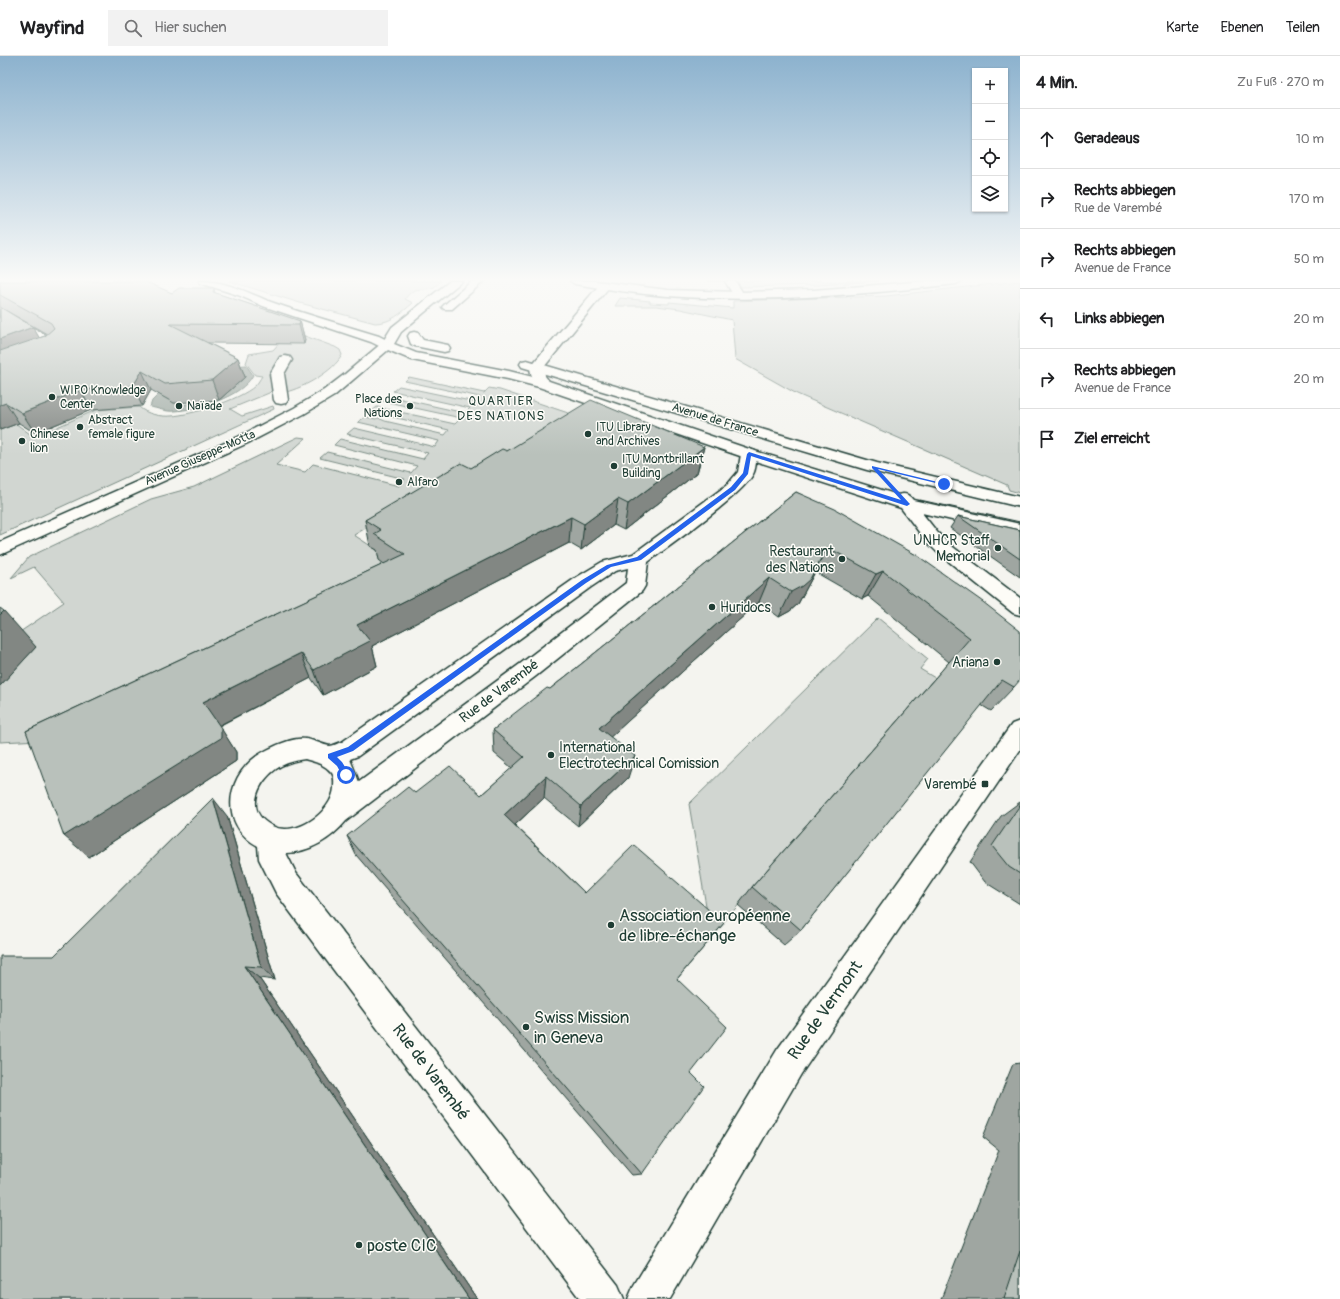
<!DOCTYPE html>
<html lang="de">
<head>
<meta charset="utf-8">
<style>
	:root { --surface:#fff; --page:#f2f2f2; --text:#202124; --muted:#757577; --line:#e0e0e0 }
	body { margin:0; font-family:Pangolin,sans-serif; background:var(--page); color:var(--text) }
	.controls { position:absolute; right:12px; top:12px; display:grid; overflow:hidden; border-radius:0px; box-shadow:0 1px 3px #0004 }
	.controls button { width:36px; height:36px; display:grid; place-items:center; padding:0; border:0; border-bottom:1px solid var(--line); background:var(--surface); color:var(--text); font:20px sans-serif }
	.stop { position:absolute; width:12px; height:12px; margin:-9px; border:3px solid #2563eb; border-radius:50%; background:#fff }
	.stop.end { background:#2563eb; border-color:#fff; box-shadow:0 1px 4px #0008 }
	.list { margin:0; padding:0; list-style:none }
	h2 { display:flex; justify-content:space-between; align-items:center; height:52px; margin:0; padding:0 16px; font-size:17px }
	h2 small { font-size:13px; font-weight:400; color:var(--muted) }
	.list li { display:grid; grid-template-columns:26px 1fr auto; gap:12px; align-items:center; box-sizing:border-box; height:60px; padding:0 16px; border-top:1px solid var(--line) }
	.list b { display:block; font-size:15px; white-space:nowrap }
	.list p { margin:0; font-size:13px; white-space:nowrap; color:var(--muted) }
	.list em { font-size:13px; font-style:normal; color:var(--muted) }
	.icon { flex:none; width:22px; height:22px; fill:none; stroke:currentColor; stroke-width:2; stroke-linecap:round; stroke-linejoin:round }
	.map { position:relative; flex:none; width:1020px; height:1243px; overflow:hidden }
	header { display:flex; align-items:center; gap:24px; box-sizing:border-box; height:56px; padding:0 20px; background:var(--surface); border-bottom:1px solid var(--line) }
	header strong { font-size:19px }
	nav { display:flex; gap:22px; margin-inline-start:auto; font-size:14px }
	.search { width:280px; height:36px; background:var(--page); display:flex; align-items:center; gap:10px; box-sizing:border-box; padding:0 14px; border-radius:0px; color:var(--muted); font-size:15px }
	main { display:flex }
	aside { flex:1; background:var(--surface) }
	.map>svg:first-child { display:block }
</style>
</head>
<body>
<header>
<strong>Wayfind</strong>
<div class="search"><svg class="icon" aria-label="search" viewBox="0 0 24 24"><circle cx="10" cy="10" r="6"/><path d="M15 15l6 6"/></svg>Hier suchen</div>
<nav><a>Karte</a><a>Ebenen</a><a>Teilen</a></nav>
</header>
<main>
<div class="map">
<svg width="1020" height="1243" viewBox="0 0 1020 1243">
	<rect width="100%" height="100%" fill="#f4f4ef"/>
	<filter id="ink" filterUnits="userSpaceOnUse"><feTurbulence type="fractalNoise" baseFrequency=".025" numOctaves="2"/><feDisplacementMap in="SourceGraphic" scale="8" xChannelSelector="R" yChannelSelector="G"/><feConvolveMatrix kernelMatrix="1 2 1 2 8 2 1 2 1" color-interpolation-filters="sRGB"/></filter>
	<g filter="url(#ink)">
		<path fill="#d1d6d1" stroke="#788a82" d="M 229,225 L 441,225 C 439,227 436,230 434,231 C 423,236 415,228 405,243 L 413,247 C 401,257 391,267 375,267 L 300,247 Z
			M 708,225 L 879,225 L 819,229 L 741,231 L 738,226 Z
			M 1020,225 L 1020,437 L 1009,434 L 1007,429 L 797,338 L 735,303 L 732,264 L 680,253 L 656,250 L 615,250 L 620,242 L 650,245 L 650,247 L 669,248 L 669,246 L 733,252 L 733,245 L 886,240 Z
			M 236,255 L 335,291 L 340,294 L 342,299 C 334,315 303,332 286,336 L 273,330 L 272,334 L 269,337 L 230,353 L 242,360 L 273,350 L 274,353 L 0,479 L 0,369 L 11,364 L 34,381 L 96,354 L 139,351 C 146,358 161,361 171,360 C 192,359 239,344 255,330 C 258,327 260,323 262,320 L 255,319 L 246,307 L 249,298 L 273,294 L 290,275 Z
			M 409,321 L 484,337 L 489,332 L 500,334 L 589,364 L 415,443 L 354,479 L 386,500 L 409,524 L 235,610 L 161,612 L 143,654 L 40,684 L 0,686 L 0,630 L 36,591 L 17,578 L 64,546 L 34,511 L 11,522 L 29,501 L 151,443 L 194,431 L 298,381 L 306,382 L 276,409 L 305,416 L 313,408 L 399,430 L 405,423 L 320,402 L 327,396 L 411,417 L 417,410 L 334,389 L 340,383 L 423,403 L 428,397 L 347,378 L 354,372 L 435,391 L 439,385 L 358,366 L 365,361 L 376,363 L 378,362 L 385,365 L 445,379 L 449,374 L 371,356 L 377,351 L 455,368 L 461,362 L 383,345 L 388,340 L 465,357 L 470,352 L 393,335 L 399,330 L 475,346 L 480,341 L 405,325 Z
			M 878,562 L 928,603 L 920,613 L 935,622 L 716,875 L 709,868 L 689,748 Z"/>
		<path fill="#a3aea7" stroke="#6e8179" d="M 246,309 L 253,319 C 242,341 197,354 174,355 C 166,356 157,352 150,351 L 152,345 L 160,337 L 160,339 L 179,350 L 209,343 L 233,310 Z"/>
		<g fill="none" stroke-linecap="round" stroke-linejoin="round">
			<defs>
				<path id="minor" d="M 199,225 C 227,225 246,236 271,246 C 307,259 344,269 379,280 L 391,286 L 393,289 L 391,292 L 383,292 L 371,286 L 263,250 L 238,239 L 200,227 Z
					M 725,225 L 735,225 L 745,240 L 743,242 L 735,242 Z
					M 605,226 L 610,229 L 609,231 L 544,311 L 545,320 L 551,328 L 549,331 C 536,334 531,322 530,311 L 601,227 Z
					M 0,253 L 60,287 L 62,290 L 55,297 L 0,317 L 0,308 L 47,290 L 0,261 Z
					M 285,300 L 290,301 L 292,304 L 284,318 L 288,344 L 286,347 L 281,348 L 276,347 L 274,344 L 270,318 L 280,301 Z
					M 749,393 L 755,395 L 757,398 C 756,404 756,411 754,416 C 747,436 669,490 648,506 L 645,530 L 642,535 L 536,620 L 346,765 C 331,783 310,796 286,797 L 296,817 L 618,1229 L 624,1243 L 580,1243 L 276,837 L 259,803 L 258,790 C 217,768 226,715 265,695 C 276,689 294,681 306,683 C 314,684 322,689 330,690 C 333,690 338,687 342,686 L 577,521 L 602,506 L 633,498 L 727,429 L 738,416 L 741,398 L 743,395 ZM 628,512 L 626,527 L 520,608 L 359,726 L 350,703 L 358,700 L 591,531 L 615,515 ZM 305,703 C 315,706 325,708 332,717 C 335,721 334,727 334,732 C 332,756 296,782 272,770 C 242,755 259,722 281,710 C 289,706 297,704 305,703 Z
					M 1020,665 L 1020,694 L 801,1018 L 670,1243 L 628,1243 L 634,1229 L 777,994 L 1012,668 Z"/>
				<path id="major" d="M 450,225 L 462,225 L 401,276 L 394,288 L 416,297 L 509,315 L 549,325 L 755,395 L 898,439 C 905,437 908,438 913,444 L 1020,468 L 1020,480 L 922,457 L 937,476 L 949,488 L 1020,542 L 1020,559 L 1013,557 L 937,496 L 925,484 L 901,452 L 743,401 L 539,331 L 508,323 L 412,304 L 388,294 L 334,340 L 304,358 L 248,387 L 0,499 L 0,486 L 238,381 L 294,352 L 324,334 L 345,318 L 382,287 L 392,271 Z
					M 472,225 L 484,225 L 452,253 L 444,253 L 442,251 L 444,249 Z
					M 570,225 L 595,225 L 668,234 L 740,236 L 812,234 L 927,225 L 961,225 L 956,228 C 860,239 765,247 668,240 C 637,238 606,233 575,228 Z
					M 414,276 L 418,277 L 423,284 L 448,289 L 450,292 L 448,295 L 444,296 L 415,290 L 411,288 L 408,280 L 410,277 Z
					M 527,304 L 877,407 L 1020,441 L 1020,451 L 867,414 L 522,311 L 520,308 L 522,305 Z"/>
			</defs>
			<use href="#minor" stroke="#1f3d34" stroke-width="3"/>
			<use href="#major" stroke="#1f3d34" stroke-width="3"/>
			<use href="#minor" fill="#fdfcf7" fill-rule="evenodd"/>
			<use href="#major" fill="#fdfcf7" fill-rule="evenodd"/>
			<path stroke="#1f3d34" stroke-width="1" d="M 920,444 L 1020,466"/>
		</g>
		<path fill="#9fa6a1" stroke="#1f3d34" fill-rule="evenodd" d="M 0,225 L 172,237 L 214,232 L 215,237 L 300,265 L 305,284 L 304,288 L 208,287 L 238,302 L 245,321 L 219,344 L 174,347 L 151,334 L 142,350 L 91,354 L 35,377 L 19,367 L 0,374 ZM 5,254 L 47,278 L 45,280 L 39,282 L 33,271 Z
			M 704,391 L 697,417 L 624,474 L 614,469 L 581,494 L 569,487 L 372,590 L 377,610 L 323,639 L 311,622 L 219,670 L 236,696 L 236,705 L 89,801 L 26,675 L 384,508 L 379,504 L 377,494 L 370,490 L 365,464 L 507,395 Z
			M 796,436 L 918,500 L 1014,631 L 991,655 L 981,649 L 801,874 L 784,889 L 738,849 L 752,831 L 949,606 L 868,540 L 862,543 L 815,516 L 798,548 L 790,555 L 779,561 L 759,546 L 610,681 L 628,722 L 578,770 L 544,742 L 515,769 L 585,837 L 724,867 L 677,923 L 691,1017 L 642,1118 L 632,1119 L 356,799 L 347,780 L 415,737 L 481,739 L 512,712 L 494,697 L 493,674 L 550,633 Z
			M 958,460 L 1020,474 L 1020,521 L 950,472 Z
			M 1020,746 L 1020,848 L 985,826 L 970,806 L 1001,760 Z
			M 227,760 L 275,924 L 259,922 L 477,1243 L 0,1243 L 54,900 Z
			M 1020,1007 L 1020,1243 L 941,1243 L 999,1094 L 983,1081 L 1013,1008 Z"/>
		<path fill="#828783" stroke="#1f3d34" d="M 300,265 L 305,284 L 304,288 L 299,269 Z
			M 33,271 L 44,290 L 0,306 L 0,283 Z
			M 238,302 L 245,321 L 219,344 L 212,324 Z
			M 142,315 L 151,334 L 142,350 L 133,330 Z
			M 81,334 L 91,354 L 35,377 L 22,357 Z
			M 6,347 L 19,367 L 0,374 L 0,349 Z
			M 704,391 L 697,417 L 624,474 L 628,448 Z
			M 618,443 L 614,469 L 581,494 L 584,468 Z
			M 571,461 L 569,487 L 372,590 L 377,610 L 323,639 L 314,614 L 357,569 Z
			M 827,491 L 815,516 L 798,548 L 790,555 L 779,561 L 791,536 Z
			M 883,515 L 868,540 L 862,543 L 876,518 Z
			M 769,522 L 759,546 L 595,695 L 599,672 Z
			M 4,555 L 36,591 L 0,630 L 0,559 Z
			M 301,597 L 311,622 L 218,670 L 203,646 Z
			M 221,672 L 236,696 L 236,705 L 89,801 L 64,780 Z
			M 635,700 L 628,722 L 578,770 L 581,750 Z
			M 546,720 L 544,742 L 504,779 L 504,759 Z
			M 213,742 L 227,760 L 275,924 L 261,911 Z
			M 244,910 L 259,922 L 477,1243 L 469,1243 Z"/>
		<path fill="#b9c1bb" stroke="#1f3d34" d="M 0,225 L 144,225 L 172,237 L 179,232 L 214,232 L 213,236 L 300,265 L 299,269 L 170,268 L 238,302 L 212,324 L 165,328 L 142,315 L 133,330 L 81,334 L 22,357 L 6,347 L 0,349 L 0,295 L 45,280 L 54,272 L 51,267 L 0,239 Z
			M 0,251 L 33,271 L 0,283 Z
			M 591,344 L 704,391 L 628,448 L 618,443 L 584,468 L 571,461 L 357,569 L 370,585 L 314,614 L 301,597 L 203,646 L 221,672 L 221,682 L 64,780 L 26,675 L 405,498 L 374,478 L 381,474 L 365,464 L 461,407 L 471,412 L 502,393 L 507,395 Z
			M 796,436 L 835,453 L 918,500 L 983,546 L 1020,575 L 1020,624 L 1014,631 L 1002,624 L 801,874 L 752,831 L 970,582 L 883,515 L 876,518 L 827,491 L 810,523 L 802,530 L 791,536 L 769,522 L 599,672 L 635,700 L 581,750 L 546,720 L 504,759 L 585,837 L 634,789 L 724,867 L 677,923 L 727,971 L 691,1017 L 704,1030 L 642,1118 L 347,780 L 408,731 L 415,737 L 450,710 L 481,739 L 524,701 L 493,674 L 547,632 L 550,633 Z
			M 958,460 L 1020,474 L 1020,503 Z
			M 0,552 L 4,555 L 0,559 Z
			M 213,742 L 261,911 L 244,910 L 469,1243 L 0,1243 L 0,900 L 54,900 Z
			M 1020,749 L 1020,818 L 1009,811 L 992,790 Z
			M 1020,1195 L 1020,1243 L 1004,1243 Z"/>
	</g>
	<linearGradient id="sky" x2="0" y2="1"><stop stop-color="#8cb2ce"/><stop offset="0.56" stop-color="#fafaf8"/><stop offset="1" stop-color="#fafaf8" stop-opacity="0"/></linearGradient>
	<rect width="1020" height="399" fill="url(#sky)"/>
	<path fill="#2563eb" d="M 749,396 L 901,444 L 872,412 L 872,410 L 946,428 L 944,429 L 878,413 L 909,447 L 910,448 L 907,450 L 751,400 L 748,418 L 735,434 L 641,504 L 611,511 L 586,527 L 353,695 L 337,701 L 342,706 L 350,719 L 349,721 L 343,721 L 337,710 L 328,702 L 328,698 L 348,691 L 582,524 L 607,509 L 637,501 L 731,431 L 743,417 L 747,398 Z"/>
	<g fill="#1f3d34" stroke="#fdfcf7" stroke-width="1.5">
		<circle cx="52" cy="341" r="4"/>
		<circle cx="179" cy="350" r="4"/>
		<circle cx="410" cy="350" r="4"/>
		<circle cx="80" cy="371" r="4"/>
		<circle cx="588" cy="378" r="4"/>
		<circle cx="22" cy="385" r="4"/>
		<circle cx="614" cy="410" r="4"/>
		<circle cx="399" cy="426" r="4"/>
		<circle cx="998" cy="492" r="4"/>
		<circle cx="842" cy="503" r="4"/>
		<circle cx="712" cy="551" r="4"/>
		<circle cx="997" cy="606" r="4"/>
		<circle cx="551" cy="699" r="4"/>
		<rect x="981" y="724" width="8" height="8" rx="2"/>
		<circle cx="611" cy="869" r="4"/>
		<circle cx="526" cy="971" r="4"/>
		<circle cx="359" cy="1189" r="4"/>
	</g>
	<g text-anchor="middle" dominant-baseline="central" stroke-width="3" stroke-linejoin="round" paint-order="stroke">
		<g font-size="12" fill="#1f3d34" stroke="#fdfcf7" text-anchor="start">
			<text x="60" y="334">WIPO Knowledge<tspan x="60" dy="14">Center</tspan></text>
			<text x="402" y="343" text-anchor="end">Place des<tspan x="402" dy="14">Nations</tspan></text>
			<text x="187" y="350">Naïade</text>
			<text x="88" y="364">Abstract<tspan x="88" dy="14">female figure</tspan></text>
			<text x="596" y="371">ITU Library<tspan x="596" dy="14">and Archives</tspan></text>
			<text x="30" y="378">Chinese<tspan x="30" dy="14">lion</tspan></text>
			<text x="622" y="403">ITU Montbrillant<tspan x="622" dy="14">Building</tspan></text>
			<text x="407" y="426">Alfaro</text>
		</g>
		<g font-size="12" fill="#1f3d34" stroke="#fdfcf7">
			<text transform="translate(715 364) rotate(17)">Avenue de France</text>
			<text transform="translate(200 402) rotate(-24)">Avenue Giuseppe-Motta</text>
		</g>
		<g font-size="13" letter-spacing="1" fill="#1f3d34" stroke="#fdfcf7">
			<text x="501" y="345">QUARTIER<tspan x="501" dy="15">DES NATIONS</tspan></text>
		</g>
		<g font-size="14" fill="#1f3d34" stroke="#fdfcf7" text-anchor="end">
			<text x="990" y="484">UNHCR Staff<tspan x="990" dy="16">Memorial</tspan></text>
			<text x="834" y="495">Restaurant<tspan x="834" dy="16">des Nations</tspan></text>
			<text x="720" y="551" text-anchor="start">Huridocs</text>
			<text x="989" y="606">Ariana</text>
			<text x="559" y="691" text-anchor="start">International<tspan x="559" dy="16">Electrotechnical Comission</tspan></text>
			<text x="977" y="728">Varembé</text>
		</g>
		<g font-size="14" fill="#1f3d34" stroke="#fdfcf7">
			<text transform="translate(499 635) rotate(-37)">Rue de Varembé</text>
		</g>
		<g font-size="17" fill="#1f3d34" stroke="#fdfcf7" text-anchor="start">
			<text x="619" y="859">Association européenne<tspan x="619" dy="20">de libre-échange</tspan></text>
			<text x="534" y="961">Swiss Mission<tspan x="534" dy="20">in Geneva</tspan></text>
			<text x="367" y="1189">poste CIC</text>
		</g>
		<g font-size="17" fill="#1f3d34" stroke="#fdfcf7">
			<text transform="translate(825 954) rotate(-55)">Rue de Vermont</text>
			<text transform="translate(431 1016) rotate(53)">Rue de Varembé</text>
		</g>
	</g>
</svg>
<div class="controls">
<button>+</button>
<button>−</button>
<button><svg class="icon" aria-label="locate" viewBox="0 0 24 24"><circle cx="12" cy="12" r="6"/><path d="M12 2v4M12 18v4M2 12h4M18 12h4"/></svg></button>
<button><svg class="icon" aria-label="layers" viewBox="0 0 24 24"><path d="M12 4l9 5-9 5-9-5zM3 14l9 5 9-5"/></svg></button>
</div>
<div class="stop" style="left:346px;top:719px"></div>
<div class="stop end" style="left:944px;top:428px"></div>
</div>
<aside>
<h2>4 Min.<small>Zu Fuß · 270 m</small></h2>
<ul class="list">
<li><svg class="icon" aria-label="ahead" viewBox="0 0 24 24"><path d="M12 20V5M6 11l6-6 6 6"/></svg><div><b>Geradeaus</b></div><em>10 m</em></li>
<li><svg class="icon" aria-label="right" viewBox="0 0 24 24"><path d="M7 20v-9h11M14 6l5 5-5 5"/></svg><div><b>Rechts abbiegen</b><p>Rue de Varembé</p></div><em>170 m</em></li>
<li><svg class="icon" aria-label="right" viewBox="0 0 24 24"><path d="M7 20v-9h11M14 6l5 5-5 5"/></svg><div><b>Rechts abbiegen</b><p>Avenue de France</p></div><em>50 m</em></li>
<li><svg class="icon" aria-label="left" viewBox="0 0 24 24"><path d="M17 20v-9H6M10 6l-5 5 5 5"/></svg><div><b>Links abbiegen</b></div><em>20 m</em></li>
<li><svg class="icon" aria-label="right" viewBox="0 0 24 24"><path d="M7 20v-9h11M14 6l5 5-5 5"/></svg><div><b>Rechts abbiegen</b><p>Avenue de France</p></div><em>20 m</em></li>
<li><svg class="icon" aria-label="arrive" viewBox="0 0 24 24"><path d="M6 21V4h12l-3 4 3 4H6"/></svg><div><b>Ziel erreicht</b></div></li>
</ul>
</aside>
</main>
</body>
</html>
